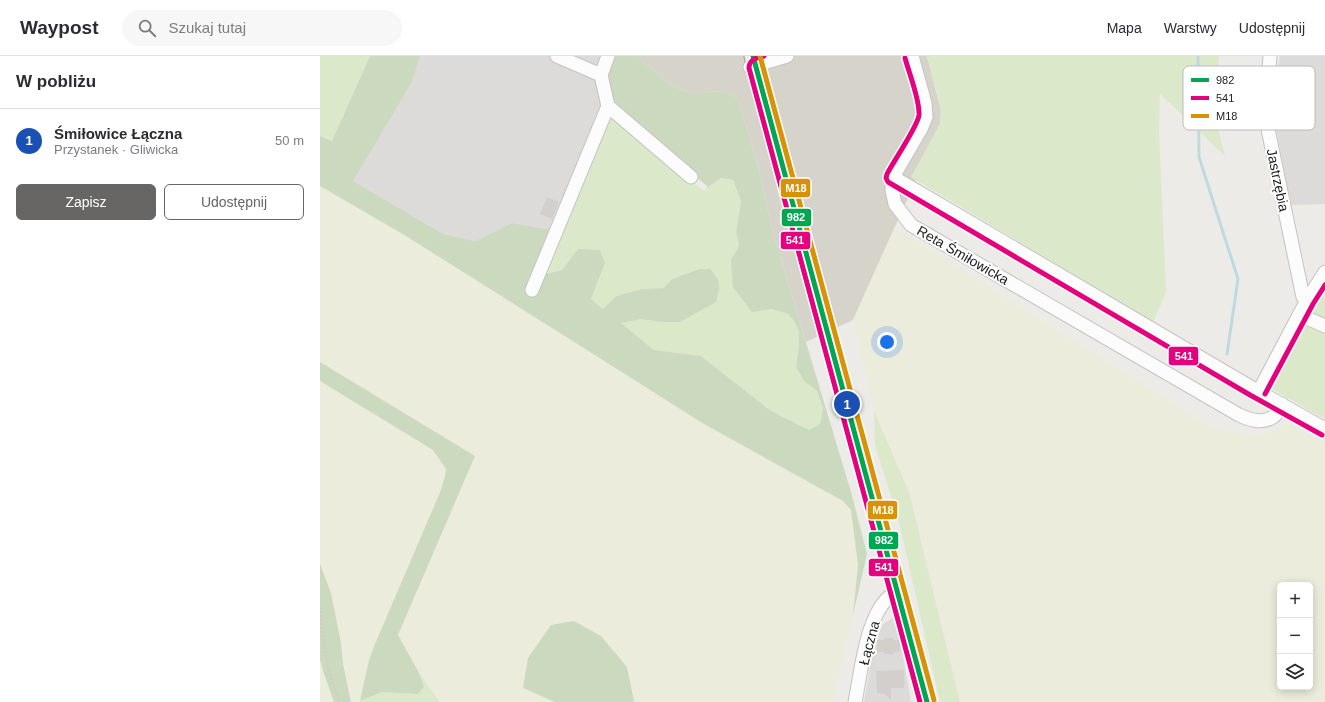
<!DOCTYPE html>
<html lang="pl">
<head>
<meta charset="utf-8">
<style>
	:root { --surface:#fff; --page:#f7f7f7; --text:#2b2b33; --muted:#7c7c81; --line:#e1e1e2; --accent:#676665 }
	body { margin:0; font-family:Arial,sans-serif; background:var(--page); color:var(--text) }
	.controls { position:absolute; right:12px; bottom:12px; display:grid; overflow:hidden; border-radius:6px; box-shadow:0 2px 10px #0003 }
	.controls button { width:36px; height:36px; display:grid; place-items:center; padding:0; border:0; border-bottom:1px solid var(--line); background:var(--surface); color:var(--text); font:20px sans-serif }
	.you { position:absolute; left:567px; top:286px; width:14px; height:14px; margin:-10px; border:3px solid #fff; border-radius:50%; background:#1a73e8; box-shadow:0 0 0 6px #1a73e833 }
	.badge { display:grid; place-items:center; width:26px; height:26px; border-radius:50%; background:var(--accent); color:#fff; font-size:13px; font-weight:700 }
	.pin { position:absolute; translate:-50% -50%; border:2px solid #fff; box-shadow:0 1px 4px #0006 }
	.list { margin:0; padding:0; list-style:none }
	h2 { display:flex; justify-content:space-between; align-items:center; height:52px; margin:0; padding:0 16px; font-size:17px }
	h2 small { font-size:13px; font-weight:400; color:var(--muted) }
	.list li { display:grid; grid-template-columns:26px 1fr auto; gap:12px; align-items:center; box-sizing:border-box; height:64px; padding:0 16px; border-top:1px solid var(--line) }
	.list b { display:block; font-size:15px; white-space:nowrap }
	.list p { margin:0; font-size:13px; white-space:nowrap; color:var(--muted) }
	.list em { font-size:13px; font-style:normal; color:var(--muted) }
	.actions { display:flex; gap:8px; padding:12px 16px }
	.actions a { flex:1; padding:9px 0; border:1px solid var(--accent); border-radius:6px; text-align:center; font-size:14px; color:var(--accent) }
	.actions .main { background:var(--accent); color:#fff }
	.icon { flex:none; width:22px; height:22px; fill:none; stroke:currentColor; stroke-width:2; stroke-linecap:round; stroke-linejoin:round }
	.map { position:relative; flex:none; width:1005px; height:646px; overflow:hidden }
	header { display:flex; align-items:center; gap:24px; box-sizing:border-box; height:56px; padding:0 20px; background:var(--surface); border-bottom:1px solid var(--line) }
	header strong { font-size:19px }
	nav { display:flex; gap:22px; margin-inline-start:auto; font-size:14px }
	.search { width:280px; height:36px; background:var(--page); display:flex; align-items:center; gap:10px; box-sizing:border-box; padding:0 14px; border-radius:22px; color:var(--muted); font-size:15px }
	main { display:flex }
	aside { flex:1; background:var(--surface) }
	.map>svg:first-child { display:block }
</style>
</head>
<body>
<header>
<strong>Waypost</strong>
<div class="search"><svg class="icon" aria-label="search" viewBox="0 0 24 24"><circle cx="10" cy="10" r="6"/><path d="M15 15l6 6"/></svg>Szukaj tutaj</div>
<nav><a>Mapa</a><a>Warstwy</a><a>Udostępnij</a></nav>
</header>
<main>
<aside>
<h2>W pobliżu<small></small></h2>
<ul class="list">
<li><span class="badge" style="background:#1a4fb4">1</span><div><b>Śmiłowice Łączna</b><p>Przystanek · Gliwicka</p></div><em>50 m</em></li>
</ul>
<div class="actions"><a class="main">Zapisz</a><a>Udostępnij</a></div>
</aside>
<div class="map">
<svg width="1005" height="646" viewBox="0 0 1005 646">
	<rect width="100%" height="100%" fill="#edebe8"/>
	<path fill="#dcdbd9" d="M 100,0 L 291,0 L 282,50 L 232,174 L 192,167 L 155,185 L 123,178 L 32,125 L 92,26 Z
		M 960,0 L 1005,0 L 1005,148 L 971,149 L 952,53 Z
		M 572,562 L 579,577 L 591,646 L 544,646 L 554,588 L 563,568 Z"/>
	<path fill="#d6d4ca" d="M 319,0 L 607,0 L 621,55 L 620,68 L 592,121 L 596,124 L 533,264 L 486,286 L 451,170 L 439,113 L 417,41 L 399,35 L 374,38 L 350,29 L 335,15 L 324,7 Z"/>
	<path fill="#ececdc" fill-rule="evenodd" d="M 0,130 L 86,180 L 384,368 L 523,445 L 531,454 L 538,509 L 533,559 L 513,646 L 120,646 L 98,615 L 78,580 L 155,400 L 0,306 Z
		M 575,171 L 894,373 L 941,380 L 968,367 L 1005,386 L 1005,646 L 640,646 L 589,436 L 554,355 L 533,264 ZM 960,529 L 990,529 L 990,631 L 960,631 Z
		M 0,325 L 113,394 L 126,413 L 121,434 L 49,604 L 40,645 L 38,646 L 31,646 L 23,608 L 21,587 L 11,537 L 0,508 Z
		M 0,603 L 3,615 L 14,646 L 0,646 Z"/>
	<path fill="#dce8ca" d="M 0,0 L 50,0 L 12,85 L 0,80 Z
		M 607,0 L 899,0 L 894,57 L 905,100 L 840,38 L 839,74 L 846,237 L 833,266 L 591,121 L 620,68 L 621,55 Z
		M 290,57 L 384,135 L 388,131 L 401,122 L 413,124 L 421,145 L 416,176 L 419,190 L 411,204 L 424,244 L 432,255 L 452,253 L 468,258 L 474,265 L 479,275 L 479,290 L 476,311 L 484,325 L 497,335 L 503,352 L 500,368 L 489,374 L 451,355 L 381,300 L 334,294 L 300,267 L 321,263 L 340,266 L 378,255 L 396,246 L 379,213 L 352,223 L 344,232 L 321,233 L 296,240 L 283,253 L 271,243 L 285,207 L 258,193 L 242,214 L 225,218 Z
		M 1005,225 L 1005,266 L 991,259 C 987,248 999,234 1005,225 Z
		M 985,267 L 1005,274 L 1005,363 L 947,330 L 977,272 L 982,268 Z
		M 554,355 L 589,436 L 640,646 L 620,646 L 579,466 L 555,389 Z
		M 98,615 L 120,646 L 38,646 L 62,636 L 98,638 L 104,631 Z"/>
	<path fill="#cbd9bf" d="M 50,0 L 100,0 L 92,26 L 33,125 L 123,178 L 155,185 L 192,167 L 243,176 L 226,218 L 242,214 L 258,193 L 280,194 L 285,207 L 271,243 L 283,253 L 296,240 L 321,233 L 344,232 L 352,223 L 379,213 L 390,213 C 402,226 400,230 396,246 L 360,266 L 340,266 L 321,263 L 301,267 L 334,294 L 381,300 L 451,355 L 489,374 L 500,368 L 503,352 L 497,335 L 484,325 L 476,311 L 479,290 L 479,275 L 474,265 L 468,258 L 452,253 L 432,256 L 413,231 L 411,204 L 419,190 L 416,176 L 421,145 L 413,124 L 401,122 L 388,131 L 293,47 L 287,20 L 291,0 L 319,0 L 324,7 L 335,15 L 350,29 L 374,38 L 399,35 L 417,41 L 439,113 L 451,170 L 531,436 L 547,498 L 533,559 L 538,509 L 531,454 L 523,445 L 384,368 L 86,180 L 0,130 L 0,80 L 12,85 Z
		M 0,306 L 155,400 L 78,579 L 98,615 L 104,631 L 98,638 L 62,636 L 40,645 L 49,604 L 55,588 L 121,434 L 125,420 L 126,413 L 113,394 L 0,325 Z
		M 0,508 L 11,537 L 21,587 L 23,608 L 31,646 L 14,646 L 3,615 L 0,603 Z
		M 254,565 L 281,580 L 307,611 L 314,645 L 312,646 L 235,646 L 203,632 L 208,602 L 231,569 Z"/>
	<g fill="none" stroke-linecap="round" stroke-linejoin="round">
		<path stroke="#bedade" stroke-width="3" d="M 878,0 L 879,101 L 918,223 L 907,298"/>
	</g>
	<path fill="#d2cfcd" d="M 227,141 L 239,146 L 232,163 L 220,158 Z
		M 564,582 L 573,582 L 574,584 L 580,584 L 580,596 L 574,596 L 574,598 L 564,598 L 564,596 L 557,596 L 557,584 L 564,584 Z
		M 584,614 L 584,632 L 571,632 L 571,644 L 565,638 L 557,637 L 556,615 Z"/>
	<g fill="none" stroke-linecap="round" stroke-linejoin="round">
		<defs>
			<path id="minor" d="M 237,0 L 281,19 L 288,50 L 371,121
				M 592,0 L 605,47 L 606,61 L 601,73 L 573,121 L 572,134 L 575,148 L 591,169 L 919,359 C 930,364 942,368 953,361 C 957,359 959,352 962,348
				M 950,0 L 945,59 L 983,241 L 987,244
				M 430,11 L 467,0
				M 281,19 L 288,0
				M 573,121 L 934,333 L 1005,373
				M 212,234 L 288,50
				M 980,259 L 1005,270
				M 939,335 L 987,244 L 1005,216
				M 535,646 C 541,617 547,548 577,536"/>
			<path id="major" d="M 433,0 L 607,646"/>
		</defs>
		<use href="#minor" stroke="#c4c3c2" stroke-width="15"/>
		<use href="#major" stroke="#a29786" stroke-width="19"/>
		<path stroke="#d6c9c7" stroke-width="2" stroke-dasharray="2 2" stroke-linecap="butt" d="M 0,551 C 3,583 6,617 20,646"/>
		<use href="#minor" stroke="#fcfcfc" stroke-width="13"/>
		<use href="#major" stroke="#f0ebe5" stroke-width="17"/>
		<defs>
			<path id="bus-1" d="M 433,0 L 607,646"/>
			<path id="bus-2" d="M 444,0 C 437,2 429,3 429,12 L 600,646
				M 585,2 C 589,17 600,44 599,59 C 598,70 573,106 567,118 L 566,122 L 568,126 L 930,339 L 1002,379
				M 945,338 L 993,248 L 1005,229"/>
			<path id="bus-3" d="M 440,0 L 614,644"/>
		</defs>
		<use href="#bus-1" stroke="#fff" stroke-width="8"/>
		<use href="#bus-2" stroke="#fff" stroke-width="8"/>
		<use href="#bus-3" stroke="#fff" stroke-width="8"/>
		<use href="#bus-1" stroke="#00a651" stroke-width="5"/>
		<use href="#bus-2" stroke="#e5007d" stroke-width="5"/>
		<use href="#bus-3" stroke="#d79205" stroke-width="5"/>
	</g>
	<g text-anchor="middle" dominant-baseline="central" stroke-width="4" stroke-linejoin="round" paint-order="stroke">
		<g font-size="14" fill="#1f1f1f" stroke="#fff">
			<text transform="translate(958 124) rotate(78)">Jastrzębia</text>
			<text transform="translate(643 199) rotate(30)">Reta Śmiłowicka</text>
			<text transform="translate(549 587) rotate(-75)">Łączna</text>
		</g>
	</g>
	<rect x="863" y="10" width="132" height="64" rx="6" fill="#fff" stroke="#bcbcbc" stroke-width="1"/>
	<rect x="871" y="22" width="18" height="4" fill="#00a651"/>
	<rect x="871" y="40" width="18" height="4" fill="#e5007d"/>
	<rect x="871" y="58" width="18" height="4" fill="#d79205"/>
	<g font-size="11" fill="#1f1f1f">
		<text x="896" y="28">982</text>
		<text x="896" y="46">541</text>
		<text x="896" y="64">M18</text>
	</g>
	<g stroke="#fff" stroke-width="1.5">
		<rect x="460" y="122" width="31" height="20" rx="4" fill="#d79205"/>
		<rect x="461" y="152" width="31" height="19" rx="4" fill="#00a651"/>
		<rect x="460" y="175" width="31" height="19" rx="4" fill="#e5007d"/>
		<rect x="848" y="290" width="31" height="20" rx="4" fill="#e5007d"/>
		<rect x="547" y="444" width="31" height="20" rx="4" fill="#d79205"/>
		<rect x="548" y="475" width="31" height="19" rx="4" fill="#00a651"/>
		<rect x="548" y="502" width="31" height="19" rx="4" fill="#e5007d"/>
	</g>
	<g font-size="11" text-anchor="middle" font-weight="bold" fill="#fff">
		<text x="476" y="136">M18</text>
		<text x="476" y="165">982</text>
		<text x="475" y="188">541</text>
		<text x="864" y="304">541</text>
		<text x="563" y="458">M18</text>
		<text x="564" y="488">982</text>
		<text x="564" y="515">541</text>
	</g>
</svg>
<div class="controls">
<button>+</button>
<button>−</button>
<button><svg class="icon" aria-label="layers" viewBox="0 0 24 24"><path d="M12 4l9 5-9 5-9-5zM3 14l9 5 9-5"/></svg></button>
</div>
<div class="you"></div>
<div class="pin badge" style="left:527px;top:348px;background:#1a4fb4">1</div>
</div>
</main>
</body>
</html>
